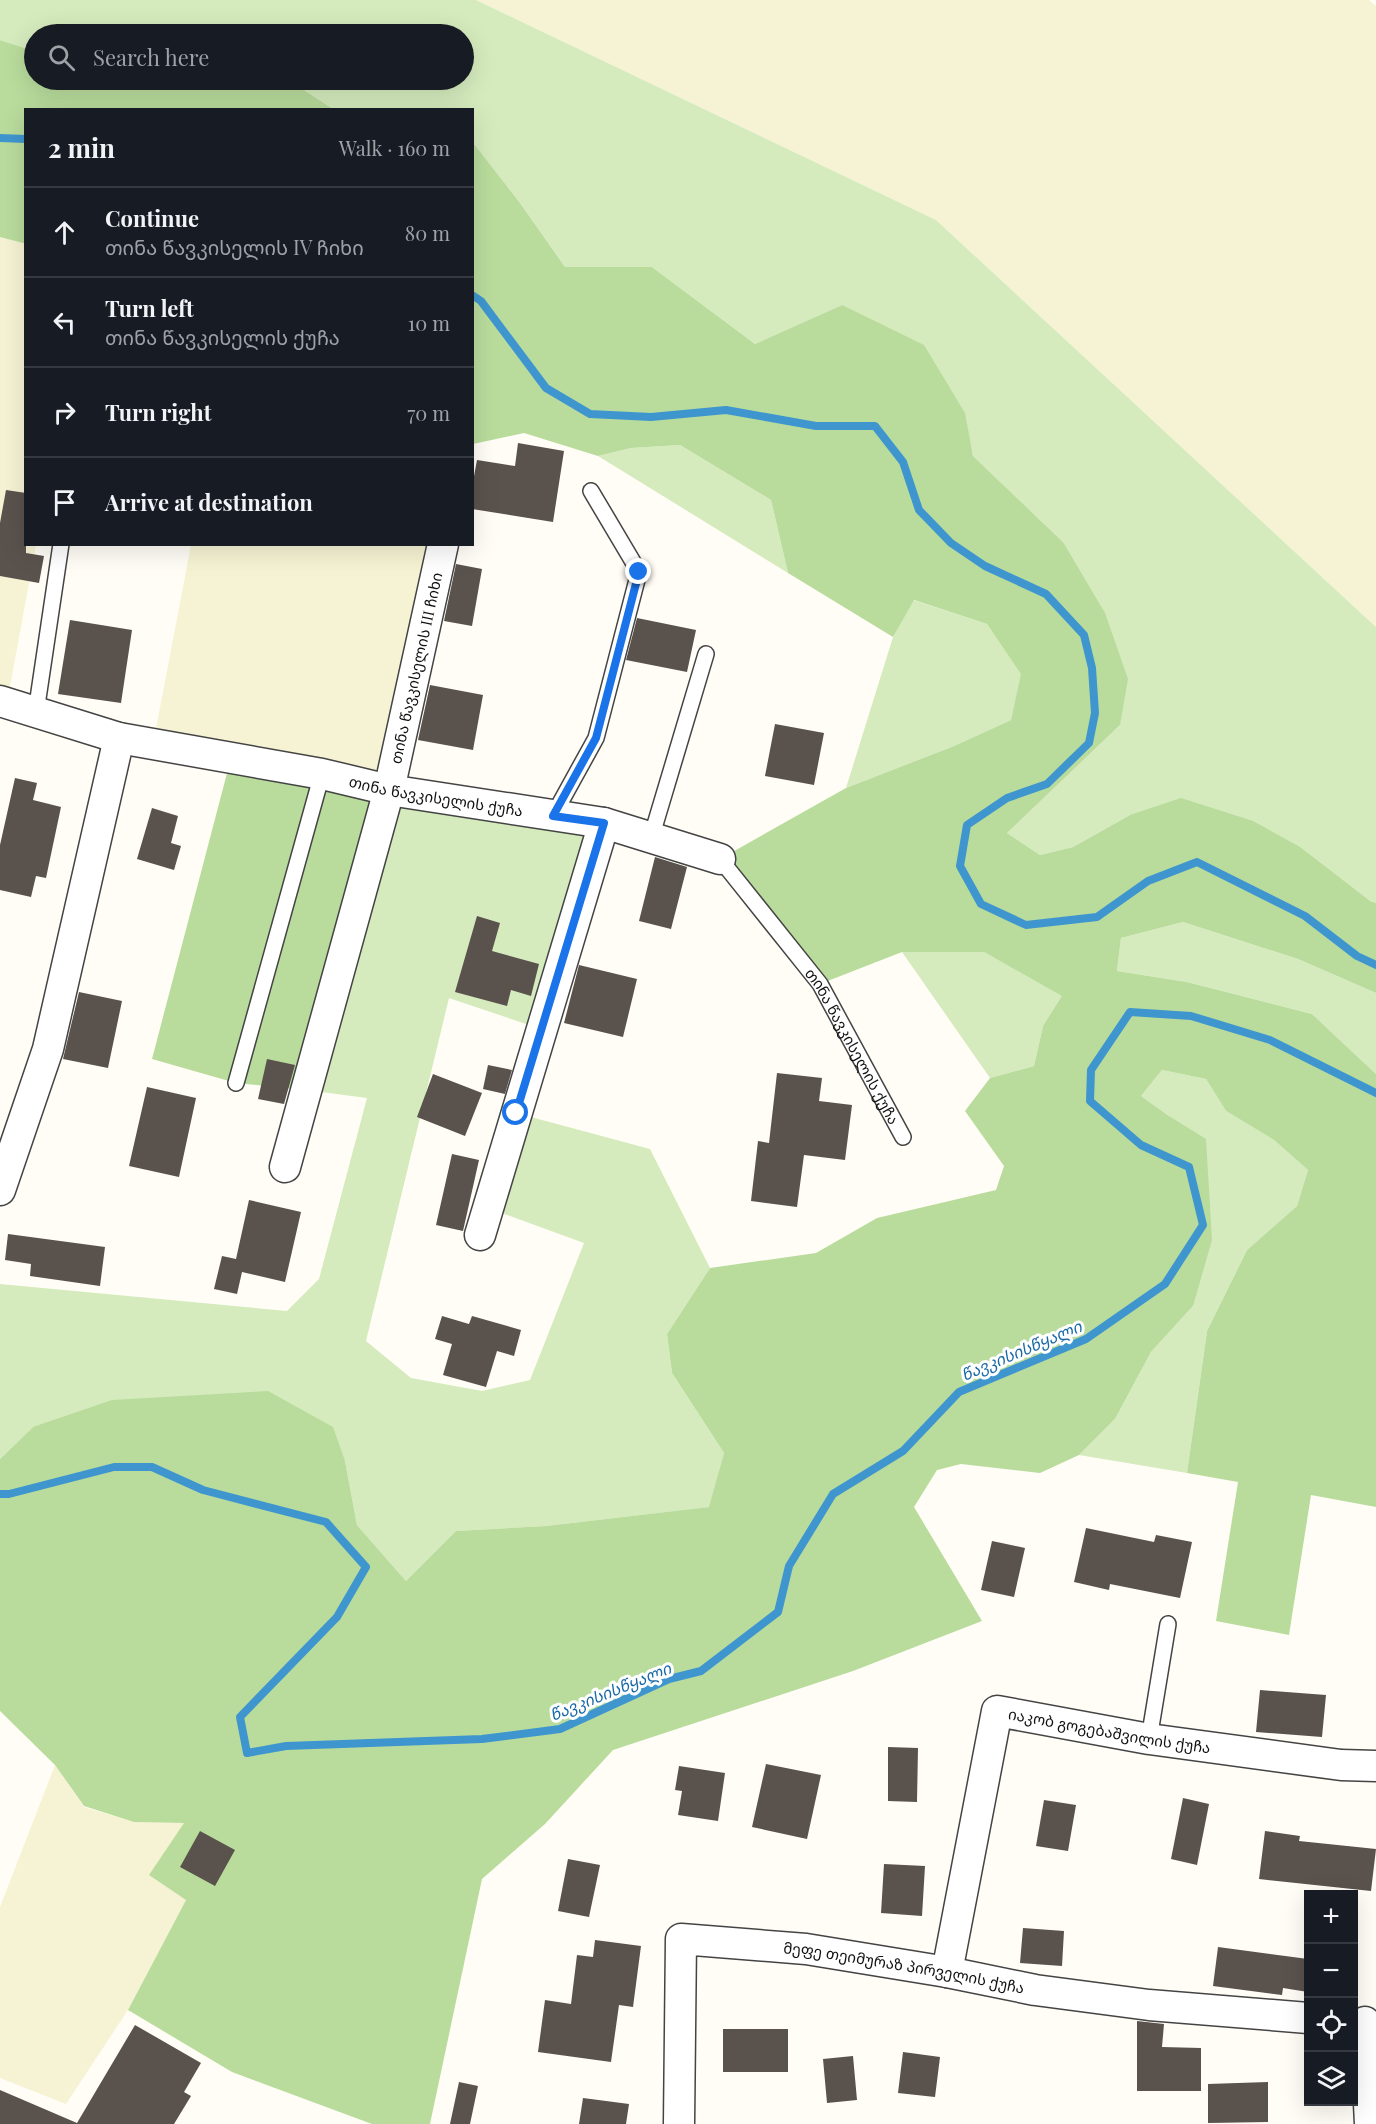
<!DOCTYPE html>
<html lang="en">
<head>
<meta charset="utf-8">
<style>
	:root { --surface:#171b24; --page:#242831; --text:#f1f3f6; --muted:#9ea1a6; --line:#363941 }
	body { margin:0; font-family:"Playfair Display","Noto Sans Georgian",serif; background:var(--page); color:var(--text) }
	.controls { position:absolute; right:18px; bottom:18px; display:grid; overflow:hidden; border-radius:0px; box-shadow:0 6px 24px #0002 }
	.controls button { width:54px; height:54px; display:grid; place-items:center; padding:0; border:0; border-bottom:2px solid var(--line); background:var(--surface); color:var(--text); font:30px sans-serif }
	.stop { position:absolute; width:18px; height:18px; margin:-14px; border:4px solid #1a73e8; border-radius:50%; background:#fff }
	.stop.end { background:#1a73e8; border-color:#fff; box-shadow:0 2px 6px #0008 }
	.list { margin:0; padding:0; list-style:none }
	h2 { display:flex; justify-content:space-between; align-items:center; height:78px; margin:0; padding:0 24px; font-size:26px }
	h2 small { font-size:20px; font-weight:400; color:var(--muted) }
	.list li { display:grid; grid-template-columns:39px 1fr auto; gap:18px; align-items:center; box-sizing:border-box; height:90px; padding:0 24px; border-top:2px solid var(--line) }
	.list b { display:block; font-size:22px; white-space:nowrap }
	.list p { margin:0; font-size:20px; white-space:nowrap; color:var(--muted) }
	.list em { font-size:20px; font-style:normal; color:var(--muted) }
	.icon { flex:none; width:33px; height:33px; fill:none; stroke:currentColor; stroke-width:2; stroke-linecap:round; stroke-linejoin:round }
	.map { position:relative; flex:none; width:1376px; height:2124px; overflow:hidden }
	.search { position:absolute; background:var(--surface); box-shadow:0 6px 24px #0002; left:24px; top:24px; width:450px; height:66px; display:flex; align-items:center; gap:15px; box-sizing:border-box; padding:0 21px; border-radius:33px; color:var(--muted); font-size:22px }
	.panel { position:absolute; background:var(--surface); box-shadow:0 6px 24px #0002; left:24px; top:108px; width:450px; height:438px; border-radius:0px }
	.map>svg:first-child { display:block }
</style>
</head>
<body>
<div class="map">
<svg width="1376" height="2124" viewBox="0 0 1376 2124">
	<rect width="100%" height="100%" fill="#fffdf5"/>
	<path fill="#f6f3d4" d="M 476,0 L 1369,0 L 1376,6 L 1376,627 L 936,220 Z
		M 0,237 L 25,243 L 26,544 L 36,545 L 7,703 L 0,701 Z
		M 191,545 L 443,545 L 389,790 L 153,744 Z
		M 55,1765 L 84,1807 L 134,1822 L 185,1823 L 186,1900 L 128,2010 L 66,2104 L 0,2078 L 0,1907 Z"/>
	<path fill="#d5ebbd" d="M 0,0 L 476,0 L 936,220 L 1376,627 L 1376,903 L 1130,815 L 1073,847 L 1040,855 L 1007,833 L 1120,725 L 1063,542 L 973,456 L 964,413 L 842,305 L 755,344 L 652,267 L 565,267 L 520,203 L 475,145 L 473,145 L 472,110 L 333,109 L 304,90 L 205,90 L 153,80 L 464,80 L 464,34 L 34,34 L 34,51 L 0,40 Z
		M 680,445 L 771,500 L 788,573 L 598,456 L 631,448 Z
		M 913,600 L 987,624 L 1022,674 L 1011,720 L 954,746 L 846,788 L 893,637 Z
		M 389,790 L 604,823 L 541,1029 L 449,998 L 366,1341 L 411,1378 L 482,1391 L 530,1380 L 584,1243 L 488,1208 L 516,1113 L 650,1149 L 710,1268 L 667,1334 L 672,1373 L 724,1453 L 710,1507 L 546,1526 L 456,1531 L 406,1581 L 357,1525 L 345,1461 L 33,1427 L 0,1459 L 0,1284 L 287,1311 L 319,1279 L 367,1098 L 306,1090 Z
		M 1183,922 L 1298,959 L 1376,993 L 1376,1074 L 1312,1014 L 1187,982 L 1117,971 L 1121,938 Z
		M 902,952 L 984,952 L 1063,996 L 1043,1026 L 1034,1066 L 990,1078 Z
		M 1162,1070 L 1206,1079 L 1226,1111 L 1274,1140 L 1308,1170 L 1297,1206 L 1247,1250 L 1207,1331 L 1187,1473 L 1079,1455 L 1115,1419 L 1151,1352 L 1193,1306 L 1169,1116 L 1141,1096 Z"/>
	<path fill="#b9dc9c" d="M 0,40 L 34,51 L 34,80 L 153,80 L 205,90 L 304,90 L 333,109 L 26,110 L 25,243 L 23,243 L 0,237 Z
		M 473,145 L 475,145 L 520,203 L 565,267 L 652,267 L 755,344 L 842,305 L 924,345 L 965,413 L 973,456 L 1063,542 L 1105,613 L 1128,679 L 1120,725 L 1007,833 L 1040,855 L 1073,847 L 1130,815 L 1181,798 L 1253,821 L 1300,847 L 1370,901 L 1376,903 L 1376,993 L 1298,959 L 1183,922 L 1121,938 L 1117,971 L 1187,982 L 1312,1014 L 1376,1074 L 1376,1507 L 1311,1495 L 1289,1635 L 1216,1621 L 1238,1482 L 1187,1473 L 1207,1331 L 1247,1250 L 1297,1206 L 1308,1170 L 1274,1140 L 1226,1111 L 1206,1079 L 1162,1070 L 1141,1096 L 1169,1116 L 1206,1139 L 1212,1240 L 1193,1306 L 1151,1352 L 1115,1419 L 1079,1455 L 1040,1473 L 961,1464 L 937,1470 L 914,1507 L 982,1621 L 853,1671 L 613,1750 L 545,1824 L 482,1879 L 430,2124 L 372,2124 L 232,2072 L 128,2010 L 186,1900 L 149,1875 L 184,1823 L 134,1822 L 84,1806 L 55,1765 L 0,1711 L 0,1459 L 33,1427 L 112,1400 L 268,1391 L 333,1427 L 345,1461 L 357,1525 L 406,1581 L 456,1531 L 546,1526 L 709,1507 L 724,1453 L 672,1373 L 667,1334 L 710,1268 L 816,1253 L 877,1218 L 996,1190 L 1004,1166 L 965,1111 L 990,1078 L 1034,1066 L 1043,1026 L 1062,996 L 984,952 L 902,952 L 820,984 L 720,859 L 846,788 L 954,746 L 1011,720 L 1021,674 L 987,624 L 914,600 L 893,637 L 788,573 L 771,500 L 680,445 L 631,448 L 598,456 L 524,433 L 473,444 Z
		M 231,758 L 389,790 L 306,1090 L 236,1083 L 152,1059 Z"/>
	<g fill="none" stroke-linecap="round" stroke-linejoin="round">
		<path stroke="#3f96cf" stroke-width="8" d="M 0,138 L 26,139
			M 472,295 L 481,301 L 546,388 L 590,414 L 651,417 L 726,410 L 816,426 L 875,426 L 903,462 L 919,510 L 951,543 L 985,566 L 1046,594 L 1084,635 L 1092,668 L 1095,713 L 1089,743 L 1047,784 L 1007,798 L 967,825 L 960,866 L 981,904 L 1026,925 L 1097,917 L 1148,881 L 1197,862 L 1305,916 L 1357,956 L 1376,965
			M 0,1494 L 9,1494 L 114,1467 L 152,1467 L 203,1490 L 326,1522 L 366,1567 L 337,1617 L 240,1717 L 247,1753 L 286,1746 L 482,1739 L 560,1729 L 669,1679 L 701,1671 L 778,1612 L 789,1566 L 833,1494 L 903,1451 L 959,1392 L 1086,1339 L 1165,1284 L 1203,1225 L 1189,1167 L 1141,1145 L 1090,1101 L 1091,1070 L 1130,1012 L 1191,1016 L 1270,1040 L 1376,1093"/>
	</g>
	<path fill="#5a524d" d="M 518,443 L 564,451 L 553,522 L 472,509 L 472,487 L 477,460 L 515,466 Z
		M 6,490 L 26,493 L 26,553 L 44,556 L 39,583 L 0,576 L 0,523 Z
		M 456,564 L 482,569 L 472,626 L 444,621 Z
		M 637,618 L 696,630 L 687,672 L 626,660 Z
		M 70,620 L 132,630 L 121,703 L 58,694 Z
		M 430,685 L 483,695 L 473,750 L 418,740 Z
		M 775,724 L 824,733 L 814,785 L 765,776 Z
		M 15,778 L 37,783 L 33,800 L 61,807 L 46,878 L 36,876 L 31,897 L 0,890 L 0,845 Z
		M 152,808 L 178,816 L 171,843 L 181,846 L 174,870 L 137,859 Z
		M 655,857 L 687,867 L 671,929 L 639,921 Z
		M 477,916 L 500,923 L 492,951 L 539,964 L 531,996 L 511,990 L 507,1006 L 455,992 Z
		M 579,965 L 637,979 L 623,1037 L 564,1023 Z
		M 79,992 L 122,1001 L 108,1068 L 63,1059 Z
		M 267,1059 L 295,1065 L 284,1104 L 258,1099 Z
		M 488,1065 L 512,1070 L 505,1094 L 483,1089 Z
		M 777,1073 L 822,1078 L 819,1101 L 852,1105 L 845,1160 L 804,1155 L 797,1207 L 751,1201 L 758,1141 L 769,1143 Z
		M 433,1074 L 482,1093 L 465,1136 L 417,1117 Z
		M 147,1087 L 196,1098 L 179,1177 L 129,1166 Z
		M 452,1154 L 479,1160 L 463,1231 L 436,1225 Z
		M 249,1200 L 301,1212 L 285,1282 L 242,1272 L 237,1294 L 214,1289 L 222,1256 L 236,1259 Z
		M 8,1234 L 105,1247 L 100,1286 L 30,1276 L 31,1264 L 5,1260 Z
		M 442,1316 L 469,1324 L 472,1316 L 521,1330 L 514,1356 L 497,1351 L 486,1387 L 443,1375 L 452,1344 L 435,1339 Z
		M 1086,1528 L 1154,1542 L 1156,1535 L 1192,1542 L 1180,1598 L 1110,1584 L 1109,1590 L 1074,1582 Z
		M 992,1541 L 1025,1548 L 1014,1597 L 981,1590 Z
		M 1260,1690 L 1326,1695 L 1322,1737 L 1256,1732 Z
		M 888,1747 L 918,1748 L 917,1802 L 888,1801 Z
		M 766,1764 L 821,1775 L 807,1839 L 752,1827 Z
		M 679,1766 L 725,1773 L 718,1821 L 678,1815 L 682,1791 L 675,1790 Z
		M 1183,1798 L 1209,1804 L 1197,1865 L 1171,1859 Z
		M 1044,1800 L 1076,1805 L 1068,1851 L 1036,1846 Z
		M 200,1831 L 235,1850 L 215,1886 L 180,1867 Z
		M 1265,1831 L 1300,1836 L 1299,1841 L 1376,1849 L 1371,1891 L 1259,1879 Z
		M 568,1859 L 600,1865 L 589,1917 L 558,1911 Z
		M 884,1864 L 925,1866 L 922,1916 L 881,1913 Z
		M 1023,1928 L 1064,1931 L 1062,1966 L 1020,1963 Z
		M 595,1940 L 641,1946 L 633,2007 L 619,2005 L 611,2062 L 538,2052 L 545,2000 L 571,2004 L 577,1955 L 593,1957 Z
		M 1218,1947 L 1308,1959 L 1308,1992 L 1283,1988 L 1282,1995 L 1213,1986 Z
		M 1137,2021 L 1164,2024 L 1162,2047 L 1201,2048 L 1201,2091 L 1137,2091 Z
		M 135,2025 L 201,2063 L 184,2092 L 191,2096 L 174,2124 L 0,2124 L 0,2090 L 77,2123 Z
		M 723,2029 L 788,2029 L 788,2072 L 723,2072 Z
		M 903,2052 L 940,2057 L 935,2097 L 898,2093 Z
		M 853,2056 L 857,2100 L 827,2103 L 823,2059 Z
		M 459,2082 L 478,2086 L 470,2124 L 450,2124 Z
		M 1268,2082 L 1268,2122 L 1208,2123 L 1208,2084 Z
		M 583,2098 L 629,2104 L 626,2124 L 579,2124 Z"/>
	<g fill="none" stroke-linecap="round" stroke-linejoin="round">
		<defs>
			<g id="lane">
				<path d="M 36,712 L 61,544"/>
				<path d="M 553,816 L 596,738 L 639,572 L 591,491"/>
				<path d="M 651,838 L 706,654"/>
				<path id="s1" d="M 720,859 L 820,984 L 903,1137"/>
				<path d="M 236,1083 L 322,774"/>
				<path d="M 1149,1739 L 1168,1624"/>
			</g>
			<g id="street">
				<path id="s2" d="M 0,701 L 119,738 L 322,774 L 389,790 L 604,823 L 720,859"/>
				<path id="s3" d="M 285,1167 L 389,790 L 443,544"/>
				<path d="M 0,1190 L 48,1049 L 119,738"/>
				<path d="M 480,1235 L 604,823"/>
				<path id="s4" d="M 947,1972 L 997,1711 L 1149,1739 L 1341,1765 L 1376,1766"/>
				<path d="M 1365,2022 L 1370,2124"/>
				<path id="s5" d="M 679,2124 L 681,1939 L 806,1949 L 947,1972 L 1035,1990 L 1149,2005 L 1308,2018"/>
			</g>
		</defs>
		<use href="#lane" stroke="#444" stroke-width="18"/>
		<use href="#street" stroke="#444" stroke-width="33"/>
		<use href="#lane" stroke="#fff" stroke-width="15"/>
		<use href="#street" stroke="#fff" stroke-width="30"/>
	</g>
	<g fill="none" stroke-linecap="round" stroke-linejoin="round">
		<path stroke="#1a73e8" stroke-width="8" d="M 516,1113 L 604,823 L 553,816 L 596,738 L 639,572"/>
	</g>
	<g text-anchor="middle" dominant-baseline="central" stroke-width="6" stroke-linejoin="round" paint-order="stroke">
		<g font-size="15" fill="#111" stroke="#fff">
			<text stroke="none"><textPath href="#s3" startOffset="516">თინა წავკისელის III ჩიხი</textPath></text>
			<text stroke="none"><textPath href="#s2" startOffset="447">თინა წავკისელის ქუჩა</textPath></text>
			<text stroke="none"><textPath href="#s1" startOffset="230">თინა წავკისელის ქუჩა</textPath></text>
			<text stroke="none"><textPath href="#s4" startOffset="380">იაკობ გოგებაშვილის ქუჩა</textPath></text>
			<text stroke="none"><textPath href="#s5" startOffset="410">მეფე თეიმურაზ პირველის ქუჩა</textPath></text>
		</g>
		<g font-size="16" font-style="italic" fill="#1768a6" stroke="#fff">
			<text transform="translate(1021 1350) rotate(-23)">წავკისისწყალი</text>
			<text transform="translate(610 1691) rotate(-22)">წავკისისწყალი</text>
		</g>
	</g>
</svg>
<div class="controls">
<button>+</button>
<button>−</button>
<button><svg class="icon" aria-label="locate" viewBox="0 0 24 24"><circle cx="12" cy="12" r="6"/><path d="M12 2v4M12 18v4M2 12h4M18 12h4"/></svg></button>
<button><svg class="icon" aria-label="layers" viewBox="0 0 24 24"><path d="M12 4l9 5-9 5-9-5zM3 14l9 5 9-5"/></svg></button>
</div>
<div class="stop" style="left:516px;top:1113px"></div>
<div class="stop end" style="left:639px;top:572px"></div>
<div class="search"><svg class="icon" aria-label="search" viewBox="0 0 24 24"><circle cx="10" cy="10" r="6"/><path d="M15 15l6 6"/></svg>Search here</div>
<section class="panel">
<h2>2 min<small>Walk · 160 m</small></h2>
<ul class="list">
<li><svg class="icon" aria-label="ahead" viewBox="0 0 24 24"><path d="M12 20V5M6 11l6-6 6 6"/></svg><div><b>Continue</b><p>თინა წავკისელის IV ჩიხი</p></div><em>80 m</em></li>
<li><svg class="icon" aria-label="left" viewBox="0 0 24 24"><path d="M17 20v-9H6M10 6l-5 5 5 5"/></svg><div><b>Turn left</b><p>თინა წავკისელის ქუჩა</p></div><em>10 m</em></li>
<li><svg class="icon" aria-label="right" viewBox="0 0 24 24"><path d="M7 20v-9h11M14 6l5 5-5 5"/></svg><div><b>Turn right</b></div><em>70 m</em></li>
<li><svg class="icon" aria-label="arrive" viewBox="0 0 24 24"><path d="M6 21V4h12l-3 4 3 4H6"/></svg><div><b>Arrive at destination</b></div></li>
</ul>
</section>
</div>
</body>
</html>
